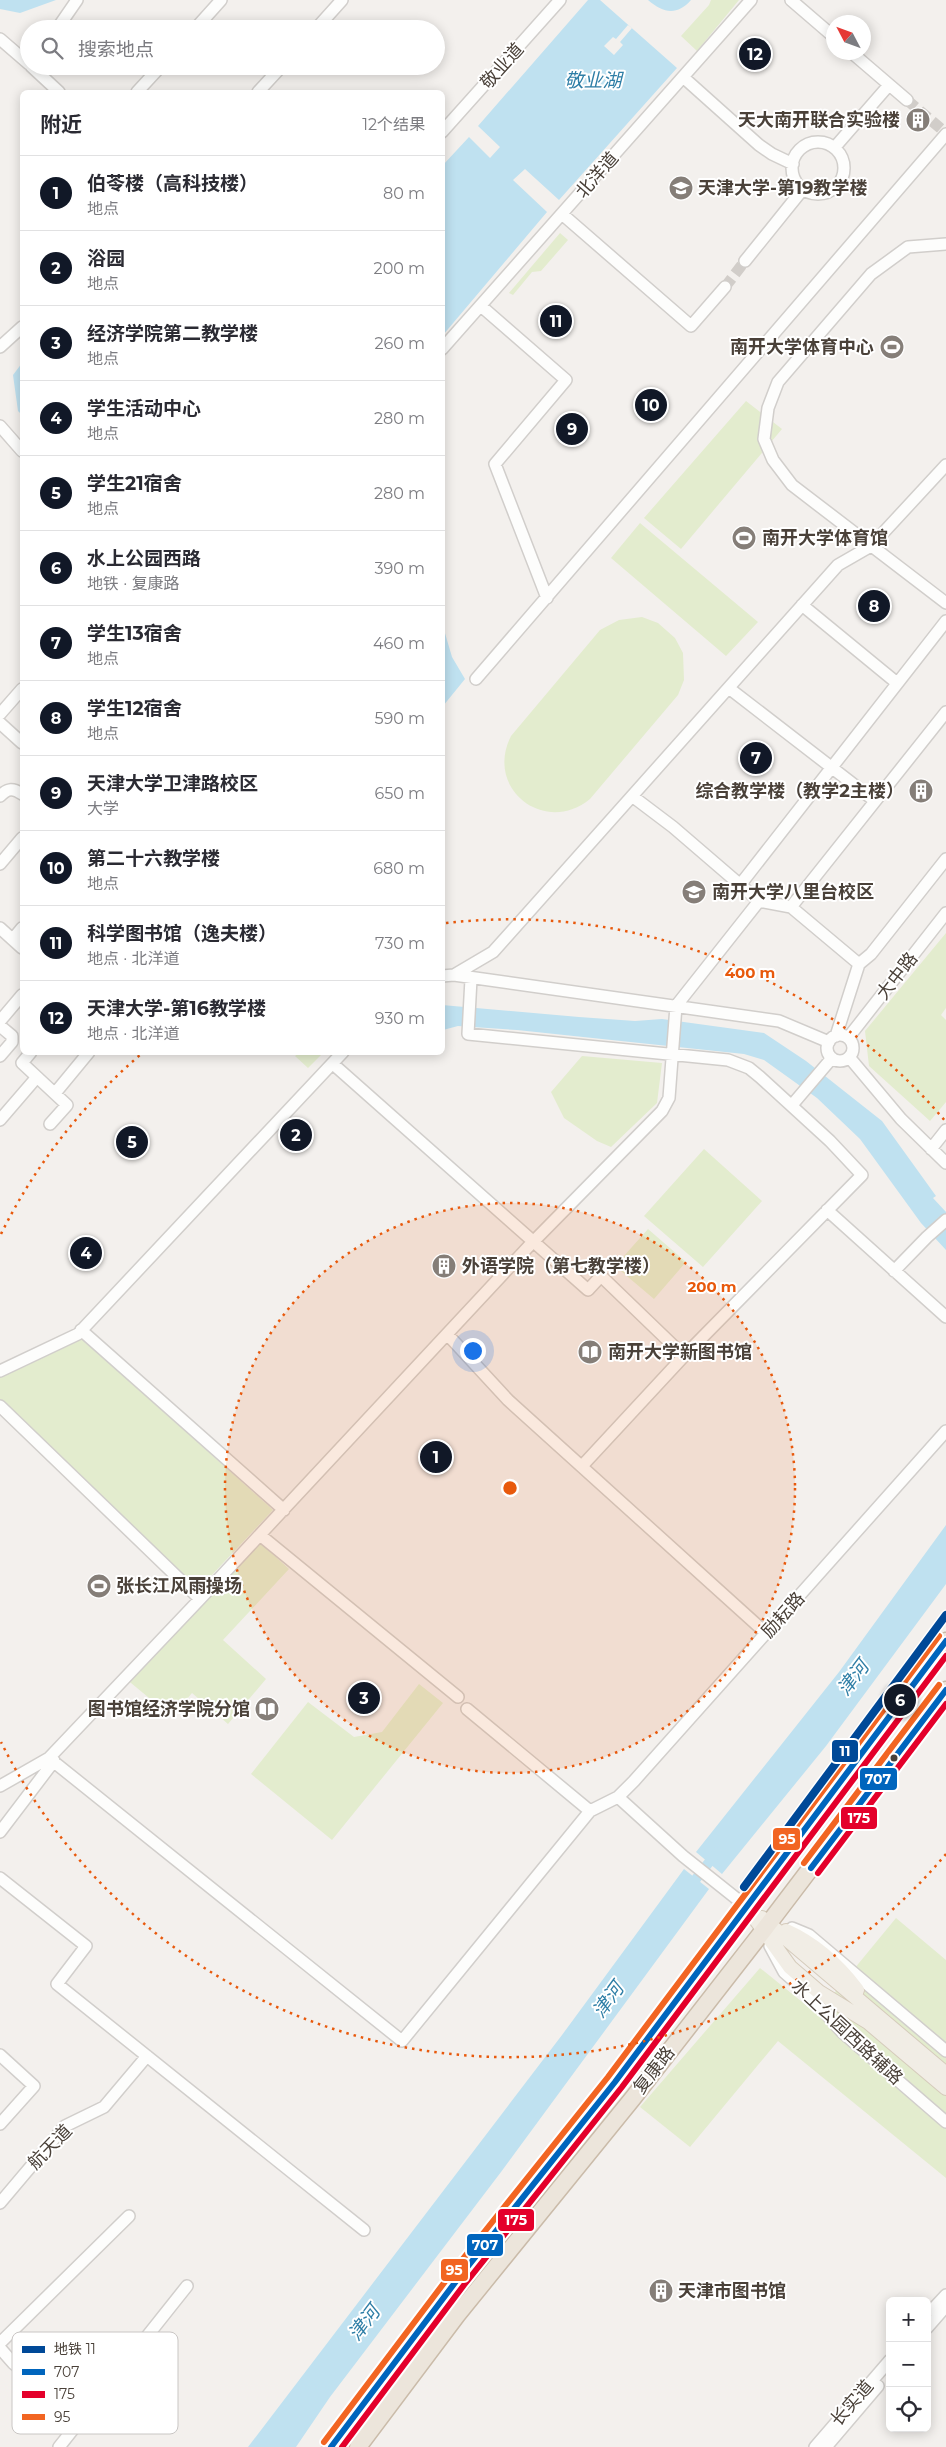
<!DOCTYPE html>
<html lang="zh">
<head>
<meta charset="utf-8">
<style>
	:root { --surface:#fff; --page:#f2f2f3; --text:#2b2b33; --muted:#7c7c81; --line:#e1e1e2; --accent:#111827 }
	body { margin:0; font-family:Montserrat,"Noto Sans SC",sans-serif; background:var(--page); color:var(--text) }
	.controls { position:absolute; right:15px; bottom:15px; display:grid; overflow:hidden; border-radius:8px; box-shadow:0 2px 12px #0003 }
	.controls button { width:45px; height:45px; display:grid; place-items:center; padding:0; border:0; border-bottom:1px solid var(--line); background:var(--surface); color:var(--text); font:25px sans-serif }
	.compass { position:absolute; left:826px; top:15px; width:45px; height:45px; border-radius:50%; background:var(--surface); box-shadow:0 2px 12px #0003; rotate:311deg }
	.you { position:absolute; left:472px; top:1350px; width:18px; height:18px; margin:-12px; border:4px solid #fff; border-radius:50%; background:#1a73e8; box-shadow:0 0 0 8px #1a73e833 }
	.badge { display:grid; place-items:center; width:32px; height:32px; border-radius:50%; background:var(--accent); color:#fff; font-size:16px; font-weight:700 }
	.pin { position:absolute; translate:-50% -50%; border:2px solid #fff; box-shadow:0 1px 5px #0006 }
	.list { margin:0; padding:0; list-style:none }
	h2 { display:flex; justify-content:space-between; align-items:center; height:65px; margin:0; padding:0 20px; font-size:21px }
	h2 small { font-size:16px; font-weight:400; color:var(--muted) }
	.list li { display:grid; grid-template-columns:32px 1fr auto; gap:15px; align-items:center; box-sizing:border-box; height:75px; padding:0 20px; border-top:1px solid var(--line) }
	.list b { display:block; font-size:19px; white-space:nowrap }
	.list p { margin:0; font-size:16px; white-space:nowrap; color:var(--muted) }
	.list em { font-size:16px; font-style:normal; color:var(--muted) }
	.icon { flex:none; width:28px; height:28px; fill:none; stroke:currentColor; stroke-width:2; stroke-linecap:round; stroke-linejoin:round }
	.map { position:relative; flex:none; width:946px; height:2447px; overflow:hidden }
	.search { position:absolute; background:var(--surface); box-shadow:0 2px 12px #0003; left:20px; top:20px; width:425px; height:55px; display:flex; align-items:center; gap:12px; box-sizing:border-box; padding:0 18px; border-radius:28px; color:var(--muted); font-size:19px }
	.panel { position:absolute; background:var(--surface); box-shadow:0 2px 12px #0003; left:20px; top:90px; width:425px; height:965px; border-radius:8px }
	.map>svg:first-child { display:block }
</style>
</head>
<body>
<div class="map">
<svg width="946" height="2447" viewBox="0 0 946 2447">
	<rect width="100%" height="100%" fill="#f3f0ed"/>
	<path fill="#e3ecce" d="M 711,0 L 739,0 L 697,51 L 681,36 L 709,5 Z
		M 560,233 L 568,240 L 541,271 L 532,272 L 513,295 L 509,293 Z
		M 746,401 L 782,429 L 681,549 L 644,518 Z
		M 640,523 L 758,622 L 726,656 L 611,558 Z
		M 642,617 L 658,623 L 675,638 L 683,653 L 684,680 L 678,695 L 590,799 C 545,836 484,789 511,736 L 600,630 L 619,620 Z
		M 946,933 L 946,1008 L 941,1015 L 946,1020 L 946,1102 L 930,1121 L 869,1066 L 865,1031 Z
		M 299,1053 L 299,1052 L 323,1053 L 308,1068 L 295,1056 Z
		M 582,1056 L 662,1063 L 657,1103 L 611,1147 L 597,1141 L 564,1118 L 551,1092 Z
		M 704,1149 L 762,1201 L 703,1267 L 644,1216 Z
		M 648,1229 L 686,1262 L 654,1299 L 615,1266 Z
		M 80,1336 L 273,1510 L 196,1592 L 0,1401 L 0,1377 Z
		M 255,1538 L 289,1569 L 223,1640 L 266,1679 L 228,1724 L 192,1693 L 172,1717 L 125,1678 Z
		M 419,1684 L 443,1703 L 332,1840 L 251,1774 L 308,1702 L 354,1737 L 382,1732 Z
		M 896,1918 L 946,1960 L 946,2178 L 778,2041 L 690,2147 L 640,2107 L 760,1968 L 817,2014 Z"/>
	<path fill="#bfe1f0" d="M 0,0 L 56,0 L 20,13 L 0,9 Z
		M 588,0 L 600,0 L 677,68 L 559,200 L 525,169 L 513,180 L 547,212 L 443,335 L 443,165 L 469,137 L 490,158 L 500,147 L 478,126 Z
		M 648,0 L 691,0 C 677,16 663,13 648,0 Z
		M 22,363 L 22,415 L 18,411 L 13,375 Z
		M 442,623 L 452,657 L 465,679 L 443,706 Z
		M 442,1005 L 579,1017 L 635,1021 L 662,1019 L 764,1033 L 806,1061 L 882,1121 L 936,1196 L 933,1198 L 946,1212 L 946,1250 L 921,1223 L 860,1139 L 817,1098 L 764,1060 L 744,1054 L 517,1030 L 458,1026 L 443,1030 Z
		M 946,1525 L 946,1584 L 826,1746 L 722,1874 L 696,1852 L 839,1672 Z
		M 684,1869 L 709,1889 L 501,2172 L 330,2397 L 296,2447 L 248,2447 L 562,2035 Z"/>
	<path fill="#f3f0ed" d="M 628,25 L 632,28 L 620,42 L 623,45 L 614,55 L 604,46 L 613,37 L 616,39 Z"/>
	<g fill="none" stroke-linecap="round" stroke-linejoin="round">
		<path stroke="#bfe1f0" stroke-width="10" d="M 689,1888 L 717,1852"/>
		<path stroke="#d1cdc9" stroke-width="11" stroke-dasharray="11 5.5" stroke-linecap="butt" d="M 907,100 L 946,133
			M 725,287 L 745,261"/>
		<defs>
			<path id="minor" d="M 791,0 L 834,37
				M 57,29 L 77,0
				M 195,29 L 221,0
				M 316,29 L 342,0
				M 0,39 L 29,64
				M 851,52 L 907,100
				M 31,66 L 59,92
				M 683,77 L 759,145 L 772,154 L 793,164
				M 137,92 L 161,66
				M 258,92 L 282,66
				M 442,132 L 560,0
				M792 168a26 26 0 1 1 52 0a26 26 0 1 1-52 0Z
				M 835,147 L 889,85
				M 562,214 L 691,326 L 725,287
				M 946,244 L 908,247 L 871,274 L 778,382 L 768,408 L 764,439 L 773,460 L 792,485 L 946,603
				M 745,261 L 803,189
				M 481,306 L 566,380 L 495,464 L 547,598
				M 0,347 L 22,327
				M 442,349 L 751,0
				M 0,426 L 22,451
				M 802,605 L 897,683
				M 476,679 L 946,134
				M 730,689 L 875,801
				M 0,714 L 22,689
				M 0,723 L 22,743
				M 0,796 C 8,788 13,788 22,794
				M 632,796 L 673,827 L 759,901
				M 0,864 L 22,838
				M 740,885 L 946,621
				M 791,907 L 946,712
				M 0,928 L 22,948
				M 13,939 L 22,928
				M 859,964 L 871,954 L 946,859
				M 454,975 L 493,952 L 838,565 L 871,546 L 946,465
				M 442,976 L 454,975 L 779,1021 L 829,1042
				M 471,979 L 468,1034 L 728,1060 L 749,1068 L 760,1077 L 830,1141 L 862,1175 L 684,1356 L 582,1466
				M 0,1021 L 22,995
				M 0,1026 L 12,1036 L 12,1042 L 0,1056
				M827 1048a13 13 0 1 1 26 0a13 13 0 1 1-26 0Z
				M 848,1038 L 946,913
				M 849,1057 L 901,1119 L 946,1163
				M 333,1064 L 588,1290 L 601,1276 L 684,1356
				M 37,1077 L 67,1105 L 50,1124
				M 56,1092 L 89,1052
				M 792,1105 L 832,1058
				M 0,1120 L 37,1077 L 22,1063 L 31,1052
				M 931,1149 L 946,1130
				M 827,1210 L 946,1317
				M 894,1271 L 927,1237 L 946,1220
				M 81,1330 L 284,1510
				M 447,1334 L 508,1400 L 767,1634
				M 0,1371 L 78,1334 L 343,1052
				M 0,1406 L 200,1599
				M 260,1535 L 458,1697
				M 467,1709 L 590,1811
				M 49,1758 L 402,2041 L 590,1811 L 618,1797 L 634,1781 L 946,1431
				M 0,1786 L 49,1758 L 200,1599 L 529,1246 L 662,1111 L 669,1098 L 676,1006 L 759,901 L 791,907 L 859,964 L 836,1036
				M 618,1797 L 683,1856 L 747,1907
				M 0,1832 L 54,1761
				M 0,1878 L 86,1946 L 57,1984 L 364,2230
				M 792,1928 L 809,1935 L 946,2051
				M 770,1946 L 784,1972 L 809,1994 L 842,2032 L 946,2122
				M 0,2055 L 34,2086 L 0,2124
				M 0,2203 L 65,2126 L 104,2107 L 147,2056
				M 932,2310 L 946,2295
				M 927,2328 L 946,2306
				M 0,2343 L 129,2216
				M 0,2348 L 13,2363 L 80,2421
				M 59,2447 L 187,2286
				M 815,2447 L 890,2360
				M 826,2447 L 878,2386"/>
			<path id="major" d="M 747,1907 L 790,1967 L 819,1992 L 868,2022 L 946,2088
				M 762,1918 L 946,2074
				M 786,1931 C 815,1944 838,1965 857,1990"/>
			<path id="highway" d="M 331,2447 L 457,2280 L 615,2082 L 946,1641
				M 358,2447 L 457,2315 L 633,2098 L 763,1931 L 946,1690"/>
		</defs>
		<use href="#minor" stroke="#d1cecb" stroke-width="14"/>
		<use href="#major" stroke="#d5cbbb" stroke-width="16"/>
		<use href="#highway" stroke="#cabba9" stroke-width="19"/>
		<use href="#minor" stroke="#fdfdfc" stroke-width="11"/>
		<use href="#major" stroke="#f1ede5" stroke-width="14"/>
		<use href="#highway" stroke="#ece5db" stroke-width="16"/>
		<defs>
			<path id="bus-1" d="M 811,1868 L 946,1690
				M 331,2447 L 457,2280 L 615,2082 L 946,1641"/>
			<path id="bus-2" d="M 818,1873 L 946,1704
				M 342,2447 L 464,2285 L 622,2087 L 946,1656"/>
			<path id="bus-3" d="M 804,1863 L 939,1685
				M 324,2442 L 450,2275 L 608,2077 L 939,1636"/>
		</defs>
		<use href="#bus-1" stroke="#fff" stroke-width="10"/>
		<use href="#bus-2" stroke="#fff" stroke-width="10"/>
		<use href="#bus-3" stroke="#fff" stroke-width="10"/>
		<use href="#bus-1" stroke="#0065bd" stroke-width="6"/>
		<use href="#bus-2" stroke="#e4002b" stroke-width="6"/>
		<use href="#bus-3" stroke="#f26522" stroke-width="6"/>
		<defs>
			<path id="metro-1" d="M 744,1887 L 946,1615"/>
		</defs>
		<use href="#metro-1" stroke="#fff" stroke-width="11"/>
		<use href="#metro-1" stroke="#004998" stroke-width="8"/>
	</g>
	<circle cx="510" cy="1488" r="285" fill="#e8590c" fill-opacity=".12"/>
	<g fill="none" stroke="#e8590c" stroke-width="2.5" stroke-dasharray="2.5 5">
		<circle cx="510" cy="1488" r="285"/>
		<path d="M946 1854A569 569 0 0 1 1 1742M1 1234A569 569 0 0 1 140 1055M446 923A569 569 0 0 1 946 1122"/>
	</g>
	<defs>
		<symbol id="building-disc" viewBox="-11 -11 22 22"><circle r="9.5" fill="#857e78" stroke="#fff"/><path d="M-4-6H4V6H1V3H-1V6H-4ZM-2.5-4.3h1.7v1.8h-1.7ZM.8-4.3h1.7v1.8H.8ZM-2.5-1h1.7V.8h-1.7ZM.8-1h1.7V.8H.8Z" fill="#fff"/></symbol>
		<symbol id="university-disc" viewBox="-11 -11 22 22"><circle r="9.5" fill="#857e78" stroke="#fff"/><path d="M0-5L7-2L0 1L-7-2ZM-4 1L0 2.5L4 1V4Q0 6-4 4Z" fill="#fff"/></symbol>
		<symbol id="stadium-disc" viewBox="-11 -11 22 22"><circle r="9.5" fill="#857e78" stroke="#fff"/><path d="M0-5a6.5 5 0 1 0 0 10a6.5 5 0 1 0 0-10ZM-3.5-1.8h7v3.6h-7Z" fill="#fff"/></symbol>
		<symbol id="library-disc" viewBox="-11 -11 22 22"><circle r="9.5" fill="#857e78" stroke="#fff"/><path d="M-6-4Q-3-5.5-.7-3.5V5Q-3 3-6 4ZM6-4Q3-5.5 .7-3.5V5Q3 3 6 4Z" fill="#fff"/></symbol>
	</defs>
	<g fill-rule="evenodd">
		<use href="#building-disc" x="904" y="106" width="28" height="28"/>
		<use href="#university-disc" x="667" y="174" width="28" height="28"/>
		<use href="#stadium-disc" x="878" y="333" width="28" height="28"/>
		<use href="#stadium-disc" x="730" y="524" width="28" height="28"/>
		<use href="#building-disc" x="907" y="777" width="28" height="28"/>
		<use href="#university-disc" x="680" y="878" width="28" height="28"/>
		<use href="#building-disc" x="430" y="1252" width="28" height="28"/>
		<use href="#library-disc" x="576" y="1338" width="28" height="28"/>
		<use href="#stadium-disc" x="85" y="1572" width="28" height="28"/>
		<use href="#library-disc" x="253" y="1695" width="28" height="28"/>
		<use href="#building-disc" x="647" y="2277" width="28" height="28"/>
	</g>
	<circle fill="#4a4139" stroke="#fff" stroke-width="2" cx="894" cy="1758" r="4.5"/>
	<g text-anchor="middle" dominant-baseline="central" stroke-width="4" stroke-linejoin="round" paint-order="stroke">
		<g font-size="18" fill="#4a4139" stroke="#fff">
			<text transform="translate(502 66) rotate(-48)">敬业道</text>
			<text transform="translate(597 175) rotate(-49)">北洋道</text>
			<text transform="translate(897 976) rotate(-52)">大中路</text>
			<text transform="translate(783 1615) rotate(-48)">励耘路</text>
			<text transform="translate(847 2032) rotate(43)">水上公园西路辅路</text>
			<text transform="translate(654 2070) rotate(-52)">复康路</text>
			<text transform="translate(50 2147) rotate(-46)">航天道</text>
			<text transform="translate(852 2403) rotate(-49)">长实道</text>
		</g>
		<g font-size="18" font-weight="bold" fill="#4a4139" stroke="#fff" text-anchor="start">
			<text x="900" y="120" text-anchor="end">天大南开联合实验楼</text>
			<text x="698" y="188">天津大学-第19教学楼</text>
			<text x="874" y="347" text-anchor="end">南开大学体育中心</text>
			<text x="762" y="538">南开大学体育馆</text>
			<text x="904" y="791" text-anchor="end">综合教学楼（教学2主楼）</text>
			<text x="712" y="892">南开大学八里台校区</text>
			<text x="462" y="1266">外语学院（第七教学楼）</text>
			<text x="608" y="1352">南开大学新图书馆</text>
			<text x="116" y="1586">张长江风雨操场</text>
			<text x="250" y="1709" text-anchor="end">图书馆经济学院分馆</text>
			<text x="678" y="2291">天津市图书馆</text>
		</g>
		<g font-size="19" font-style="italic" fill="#2e7ea6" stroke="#fff">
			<text x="593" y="80">敬业湖</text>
			<text transform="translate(853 1678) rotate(-53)">津河</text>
			<text transform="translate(608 2000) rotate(-54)">津河</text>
			<text transform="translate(364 2323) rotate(-53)">津河</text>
		</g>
	</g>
	<rect x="12" y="2332" width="166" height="102" rx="8" fill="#fff" stroke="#c9c6c4" stroke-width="1"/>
	<rect x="22" y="2346" width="23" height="7" fill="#004998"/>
	<rect x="22" y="2369" width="23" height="6" fill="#0065bd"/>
	<rect x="22" y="2391" width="23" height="7" fill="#e4002b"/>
	<rect x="22" y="2414" width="23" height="6" fill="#f26522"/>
	<g font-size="14" fill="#4a4139">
		<text x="54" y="2354">地铁 11</text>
		<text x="54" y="2377">707</text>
		<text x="54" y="2399">175</text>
		<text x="54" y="2422">95</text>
	</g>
	<circle cx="510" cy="1488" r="8" fill="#e8590c" stroke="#fff" stroke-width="2.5"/>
	<g font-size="15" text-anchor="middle" font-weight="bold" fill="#e8590c" stroke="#fff" stroke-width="4" stroke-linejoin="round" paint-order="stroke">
		<text x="750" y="978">400 m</text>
		<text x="712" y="1292">200 m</text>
	</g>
	<g stroke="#fff" stroke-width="2">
		<rect x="831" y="1739" width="28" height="24" rx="5" fill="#004998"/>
		<rect x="859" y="1767" width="39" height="24" rx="5" fill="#0065bd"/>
		<rect x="840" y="1806" width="38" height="24" rx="5" fill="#e4002b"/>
		<rect x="772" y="1827" width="29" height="24" rx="5" fill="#f26522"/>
		<rect x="497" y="2208" width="38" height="24" rx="5" fill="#e4002b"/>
		<rect x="466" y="2233" width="38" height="24" rx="5" fill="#0065bd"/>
		<rect x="440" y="2258" width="29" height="24" rx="5" fill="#f26522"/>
	</g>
	<g font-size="14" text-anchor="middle" font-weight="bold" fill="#fff">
		<text x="845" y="1756">11</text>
		<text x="878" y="1784">707</text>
		<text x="859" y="1823">175</text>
		<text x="787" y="1844">95</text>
		<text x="516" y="2225">175</text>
		<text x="485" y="2250">707</text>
		<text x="454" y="2275">95</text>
	</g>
</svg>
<div class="controls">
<button>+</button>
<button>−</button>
<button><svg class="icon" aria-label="locate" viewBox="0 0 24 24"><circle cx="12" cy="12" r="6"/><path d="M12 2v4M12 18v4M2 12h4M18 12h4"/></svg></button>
</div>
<svg class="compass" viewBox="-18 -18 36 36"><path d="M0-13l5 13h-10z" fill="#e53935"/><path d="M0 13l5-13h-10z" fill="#7c7c81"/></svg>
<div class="you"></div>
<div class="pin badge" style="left:436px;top:1457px">1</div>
<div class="pin badge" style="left:296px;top:1135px">2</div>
<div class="pin badge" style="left:364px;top:1698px">3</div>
<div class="pin badge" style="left:86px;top:1253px">4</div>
<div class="pin badge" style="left:132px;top:1142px">5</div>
<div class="pin badge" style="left:900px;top:1700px">6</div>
<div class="pin badge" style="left:756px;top:758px">7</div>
<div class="pin badge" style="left:874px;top:606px">8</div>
<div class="pin badge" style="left:572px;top:429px">9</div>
<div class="pin badge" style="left:651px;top:405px">10</div>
<div class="pin badge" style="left:556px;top:321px">11</div>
<div class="pin badge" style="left:755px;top:54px">12</div>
<div class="search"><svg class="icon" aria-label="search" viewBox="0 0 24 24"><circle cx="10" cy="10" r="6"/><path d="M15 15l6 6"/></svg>搜索地点</div>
<section class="panel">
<h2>附近<small>12个结果</small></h2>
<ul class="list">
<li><span class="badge">1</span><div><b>伯苓楼（高科技楼）</b><p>地点</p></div><em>80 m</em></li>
<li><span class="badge">2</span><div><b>浴园</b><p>地点</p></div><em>200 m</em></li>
<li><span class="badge">3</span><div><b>经济学院第二教学楼</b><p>地点</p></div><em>260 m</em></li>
<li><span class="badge">4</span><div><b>学生活动中心</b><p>地点</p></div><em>280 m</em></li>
<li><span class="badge">5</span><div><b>学生21宿舍</b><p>地点</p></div><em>280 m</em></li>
<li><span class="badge">6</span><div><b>水上公园西路</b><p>地铁 · 复康路</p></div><em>390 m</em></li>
<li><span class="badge">7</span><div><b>学生13宿舍</b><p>地点</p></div><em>460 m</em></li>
<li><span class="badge">8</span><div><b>学生12宿舍</b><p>地点</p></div><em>590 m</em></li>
<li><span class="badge">9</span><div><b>天津大学卫津路校区</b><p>大学</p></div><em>650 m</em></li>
<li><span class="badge">10</span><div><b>第二十六教学楼</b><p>地点</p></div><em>680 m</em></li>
<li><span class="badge">11</span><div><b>科学图书馆（逸夫楼）</b><p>地点 · 北洋道</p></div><em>730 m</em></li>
<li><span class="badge">12</span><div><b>天津大学-第16教学楼</b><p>地点 · 北洋道</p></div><em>930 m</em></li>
</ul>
</section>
</div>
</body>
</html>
